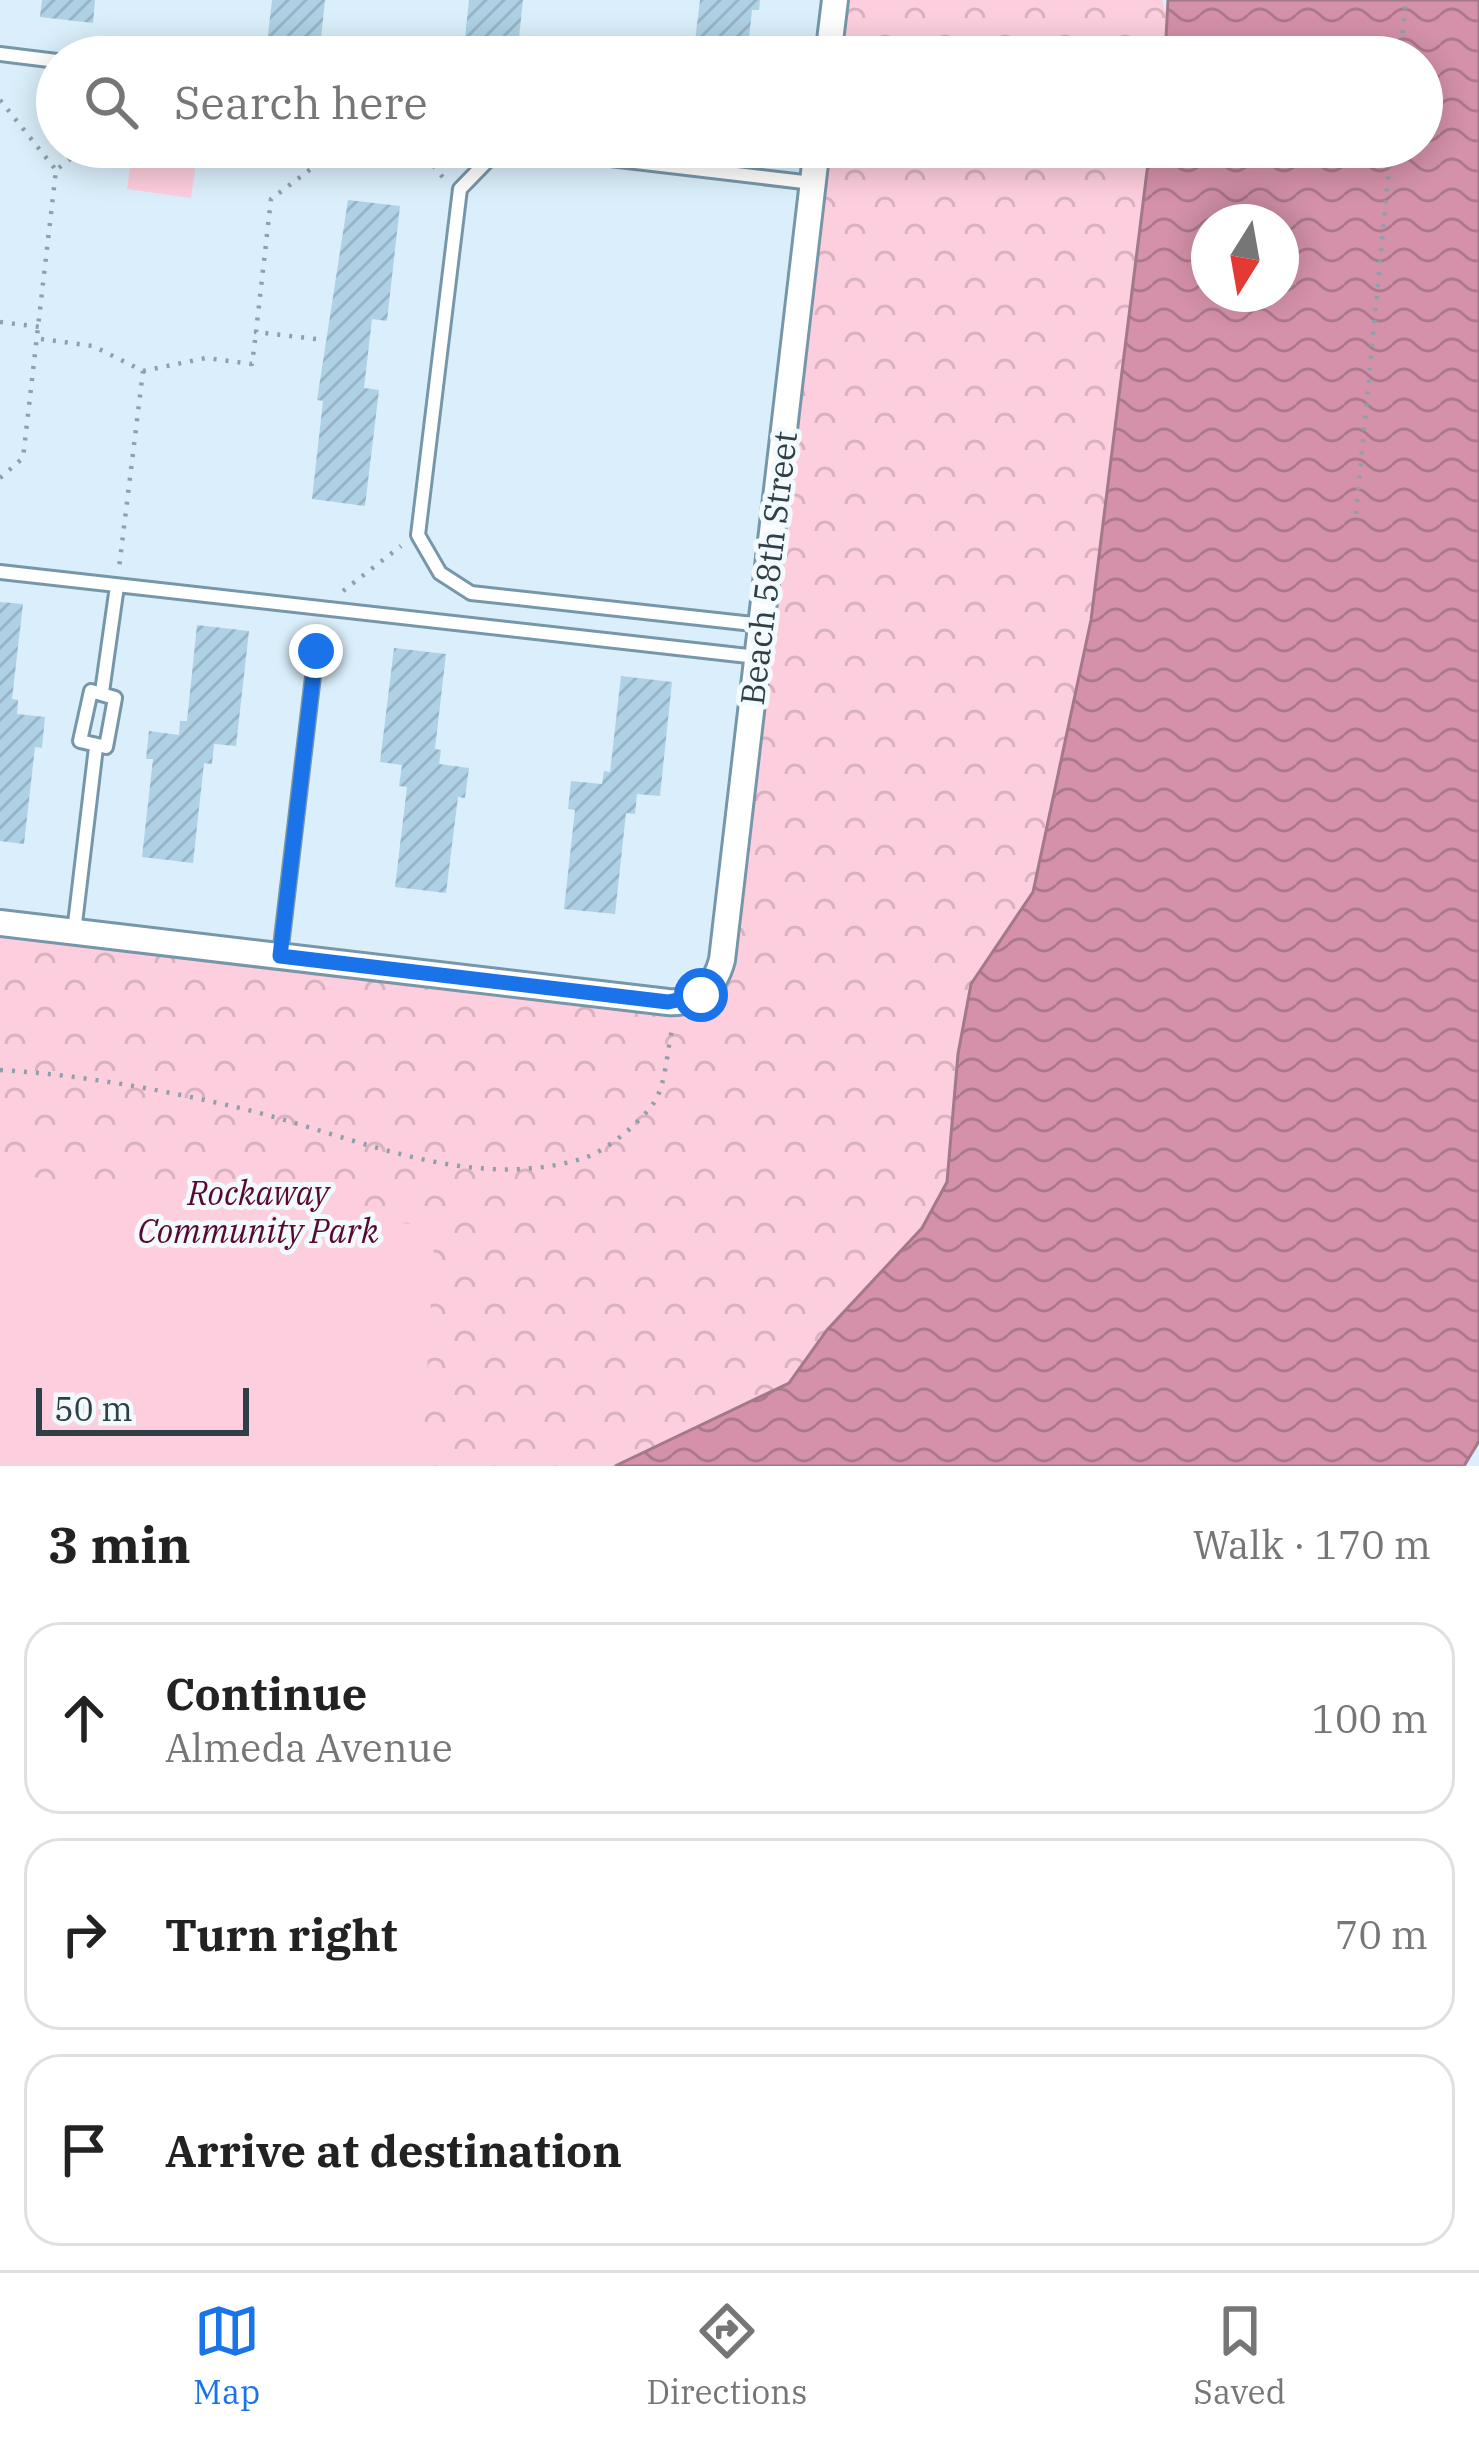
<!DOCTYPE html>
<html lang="en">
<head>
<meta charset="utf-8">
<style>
	:root { --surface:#fff; --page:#f6f6f6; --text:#222; --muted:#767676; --line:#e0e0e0; --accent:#1a73e8 }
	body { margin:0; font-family:"IBM Plex Serif",serif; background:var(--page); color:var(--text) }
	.compass { position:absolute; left:1191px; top:204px; width:108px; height:108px; border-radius:50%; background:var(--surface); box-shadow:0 6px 30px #0003; rotate:191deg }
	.scale { position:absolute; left:36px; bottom:30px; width:213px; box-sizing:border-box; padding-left:12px; border:6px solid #303e46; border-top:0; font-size:33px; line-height:42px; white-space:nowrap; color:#303e46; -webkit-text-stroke:9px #f3fafe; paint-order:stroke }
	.stop { position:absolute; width:36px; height:36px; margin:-27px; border:9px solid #1a73e8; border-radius:50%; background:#fff }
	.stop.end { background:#1a73e8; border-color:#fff; box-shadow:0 3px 12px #0008 }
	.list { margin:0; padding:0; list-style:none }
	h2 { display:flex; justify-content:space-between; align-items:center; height:156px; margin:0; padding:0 48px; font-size:51px }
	h2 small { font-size:39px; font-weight:400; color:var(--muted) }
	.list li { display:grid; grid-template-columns:78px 1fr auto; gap:36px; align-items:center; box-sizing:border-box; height:192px; margin:0 24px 24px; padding:0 24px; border:3px solid var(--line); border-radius:36px }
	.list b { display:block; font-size:45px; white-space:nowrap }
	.list p { margin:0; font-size:39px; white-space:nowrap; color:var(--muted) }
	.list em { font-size:39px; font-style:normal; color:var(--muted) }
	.icon { flex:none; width:66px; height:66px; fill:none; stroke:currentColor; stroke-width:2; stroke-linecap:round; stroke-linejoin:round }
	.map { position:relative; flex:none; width:1479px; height:1466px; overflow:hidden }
	.search { position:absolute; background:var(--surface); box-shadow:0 6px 30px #0003; left:36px; right:36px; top:36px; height:132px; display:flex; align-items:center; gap:30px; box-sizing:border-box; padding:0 42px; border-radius:66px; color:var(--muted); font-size:45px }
	.sheet { height:804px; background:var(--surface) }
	nav { display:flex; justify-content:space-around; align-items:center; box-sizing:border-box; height:168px; border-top:3px solid var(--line); background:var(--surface); font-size:33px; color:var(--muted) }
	nav a { display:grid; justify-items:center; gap:6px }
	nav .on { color:var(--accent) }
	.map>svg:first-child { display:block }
</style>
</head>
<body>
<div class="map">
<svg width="1479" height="1466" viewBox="0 0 1479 1466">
	<defs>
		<pattern id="park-crowns" width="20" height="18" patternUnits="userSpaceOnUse" patternTransform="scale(3)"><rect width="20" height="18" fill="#fdcedd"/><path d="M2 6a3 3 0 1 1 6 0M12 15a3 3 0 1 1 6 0" fill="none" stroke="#d9b2bf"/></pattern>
		<pattern id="water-waves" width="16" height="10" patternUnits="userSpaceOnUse" patternTransform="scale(3)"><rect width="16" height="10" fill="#d491a9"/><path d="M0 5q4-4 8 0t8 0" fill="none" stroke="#ac788b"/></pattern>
		<pattern id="building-hatch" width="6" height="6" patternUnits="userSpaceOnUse" patternTransform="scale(3)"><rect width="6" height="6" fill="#afd1e5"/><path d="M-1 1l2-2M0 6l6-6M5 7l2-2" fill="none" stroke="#97b4c6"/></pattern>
	</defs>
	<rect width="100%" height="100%" fill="#daeffb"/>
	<path fill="url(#park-crowns)" d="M 835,0 L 1162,0 L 1170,28 L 1165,57 L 828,57 Z
		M 817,147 L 1150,147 L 1091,620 L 1033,892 L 971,984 L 958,1054 L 947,1182 L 922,1228 L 827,1330 L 789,1383 L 615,1466 L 0,1466 L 0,923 L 668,1002 L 709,987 Z"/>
	<path fill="#fdcedd" d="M 133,147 L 198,147 L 191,198 L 127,189 Z
		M 0,1173 L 435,1227 L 422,1466 L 0,1466 Z"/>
	<path fill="url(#water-waves)" stroke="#a3788b" stroke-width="3" fill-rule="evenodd" d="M 1168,0 L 1479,0 L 1479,1441 L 1464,1466 L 615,1466 L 789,1383 L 827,1330 L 922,1228 L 947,1182 L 958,1054 L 971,984 L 1033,892 L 1091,620 L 1150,147 L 1422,147 L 1422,57 L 1165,57 ZM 1209,222 L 1281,222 L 1281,294 L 1209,294 Z"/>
	<path fill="url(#building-hatch)" d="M 42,0 L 95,0 L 93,23 L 40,17 Z
		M 272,0 L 325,0 L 319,57 L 266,52 Z
		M 469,0 L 523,0 L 517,57 L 463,57 Z
		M 700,0 L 760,0 L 759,10 L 752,10 L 747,57 L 693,57 Z
		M 348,200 L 400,206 L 387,321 L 372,319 L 364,388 L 379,390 L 365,506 L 312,499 L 323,401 L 317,400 Z
		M 0,602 L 23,604 L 12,699 L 18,700 L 17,714 L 45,717 L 42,748 L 35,747 L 24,844 L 0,841 Z
		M 197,625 L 249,631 L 236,746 L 214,744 L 212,764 L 204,763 L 193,863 L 142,857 L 153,759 L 146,759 L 149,731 L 179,735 L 180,721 L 187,721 Z
		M 394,648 L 446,654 L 435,749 L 441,750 L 439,764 L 469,768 L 465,798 L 458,797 L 446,893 L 395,887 L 407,787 L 399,786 L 402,765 L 380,762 Z
		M 621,676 L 672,682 L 660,796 L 637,794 L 635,814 L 626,813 L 615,914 L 564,909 L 575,810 L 568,809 L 571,781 L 602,784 L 604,771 L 610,772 Z"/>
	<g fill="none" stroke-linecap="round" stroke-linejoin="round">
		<defs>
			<path id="lane" d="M 0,54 L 57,61
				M 0,572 L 757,657
				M 762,625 L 471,593 L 440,573 L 418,535 L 460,189 L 494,154 L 517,148 L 812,183
				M 91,691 L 115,698 L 106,747 L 80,741 Z
				M 102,692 L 117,586
				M 74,932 L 96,747
				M 280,955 L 316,651"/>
			<path id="street" d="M 828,57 L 835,0
				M 0,923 L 668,1002 C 697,1004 715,987 722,960 L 817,147"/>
		</defs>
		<use href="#lane" stroke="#7697a9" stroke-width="18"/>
		<use href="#street" stroke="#7697a9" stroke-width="30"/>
		<path stroke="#8ea0aa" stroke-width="4.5" stroke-dasharray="3 9" stroke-linecap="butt" d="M 1400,57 L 1406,0
			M 0,100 L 56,170
			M 418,147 L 445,180
			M 0,322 L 40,327
			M 41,339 L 93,346 L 143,371 L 119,568
			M 316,339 L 256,332 L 271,199 L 340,147
			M 143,371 L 206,358 L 252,364 L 256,332
			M 0,478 L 23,458 L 56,170 L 86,147
			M 1356,514 L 1391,147
			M 343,591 L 401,546
			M 0,1070 C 83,1075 164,1090 244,1109 C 355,1136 470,1194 584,1158 C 607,1151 642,1121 655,1101 C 666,1083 667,1050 672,1030"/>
		<use href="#lane" stroke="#fff" stroke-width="12"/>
		<use href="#street" stroke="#fff" stroke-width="24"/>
	</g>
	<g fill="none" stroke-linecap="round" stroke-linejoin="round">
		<path stroke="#1a73e8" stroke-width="15" d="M 316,651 L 280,956 L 668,1002 L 701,995"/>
	</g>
	<g text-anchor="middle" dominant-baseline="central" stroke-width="10" stroke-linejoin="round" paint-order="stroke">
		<g font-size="33" fill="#303e46" stroke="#f3fafe">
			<text transform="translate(768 568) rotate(-83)">Beach 58th Street</text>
		</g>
		<g font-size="33" font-style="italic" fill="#580831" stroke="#f3fafe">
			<text x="258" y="1192">Rockaway<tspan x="258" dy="38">Community Park</tspan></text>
		</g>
	</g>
</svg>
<svg class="compass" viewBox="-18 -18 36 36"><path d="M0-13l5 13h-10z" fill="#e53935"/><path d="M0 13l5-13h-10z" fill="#767676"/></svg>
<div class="scale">50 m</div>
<div class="stop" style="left:701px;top:995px"></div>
<div class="stop end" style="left:316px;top:651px"></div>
<div class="search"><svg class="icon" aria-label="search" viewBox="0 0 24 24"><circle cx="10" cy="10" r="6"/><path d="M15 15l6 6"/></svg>Search here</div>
</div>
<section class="sheet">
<h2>3 min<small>Walk · 170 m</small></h2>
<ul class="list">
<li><svg class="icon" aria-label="ahead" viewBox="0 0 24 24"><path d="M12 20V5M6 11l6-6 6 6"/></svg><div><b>Continue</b><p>Almeda Avenue</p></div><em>100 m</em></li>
<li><svg class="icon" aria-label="right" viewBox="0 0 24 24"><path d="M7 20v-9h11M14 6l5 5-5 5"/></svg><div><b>Turn right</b></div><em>70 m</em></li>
<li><svg class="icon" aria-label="arrive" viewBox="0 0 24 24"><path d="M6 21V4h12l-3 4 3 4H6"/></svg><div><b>Arrive at destination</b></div></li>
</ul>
</section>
<nav>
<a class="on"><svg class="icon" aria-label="map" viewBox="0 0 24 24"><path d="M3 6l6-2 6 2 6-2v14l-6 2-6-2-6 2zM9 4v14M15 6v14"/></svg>Map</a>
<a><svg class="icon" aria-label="directions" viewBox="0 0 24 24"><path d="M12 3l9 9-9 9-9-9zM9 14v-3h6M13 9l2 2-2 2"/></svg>Directions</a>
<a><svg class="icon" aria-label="saved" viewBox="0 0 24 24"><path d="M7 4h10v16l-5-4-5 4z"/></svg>Saved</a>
</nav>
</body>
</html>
